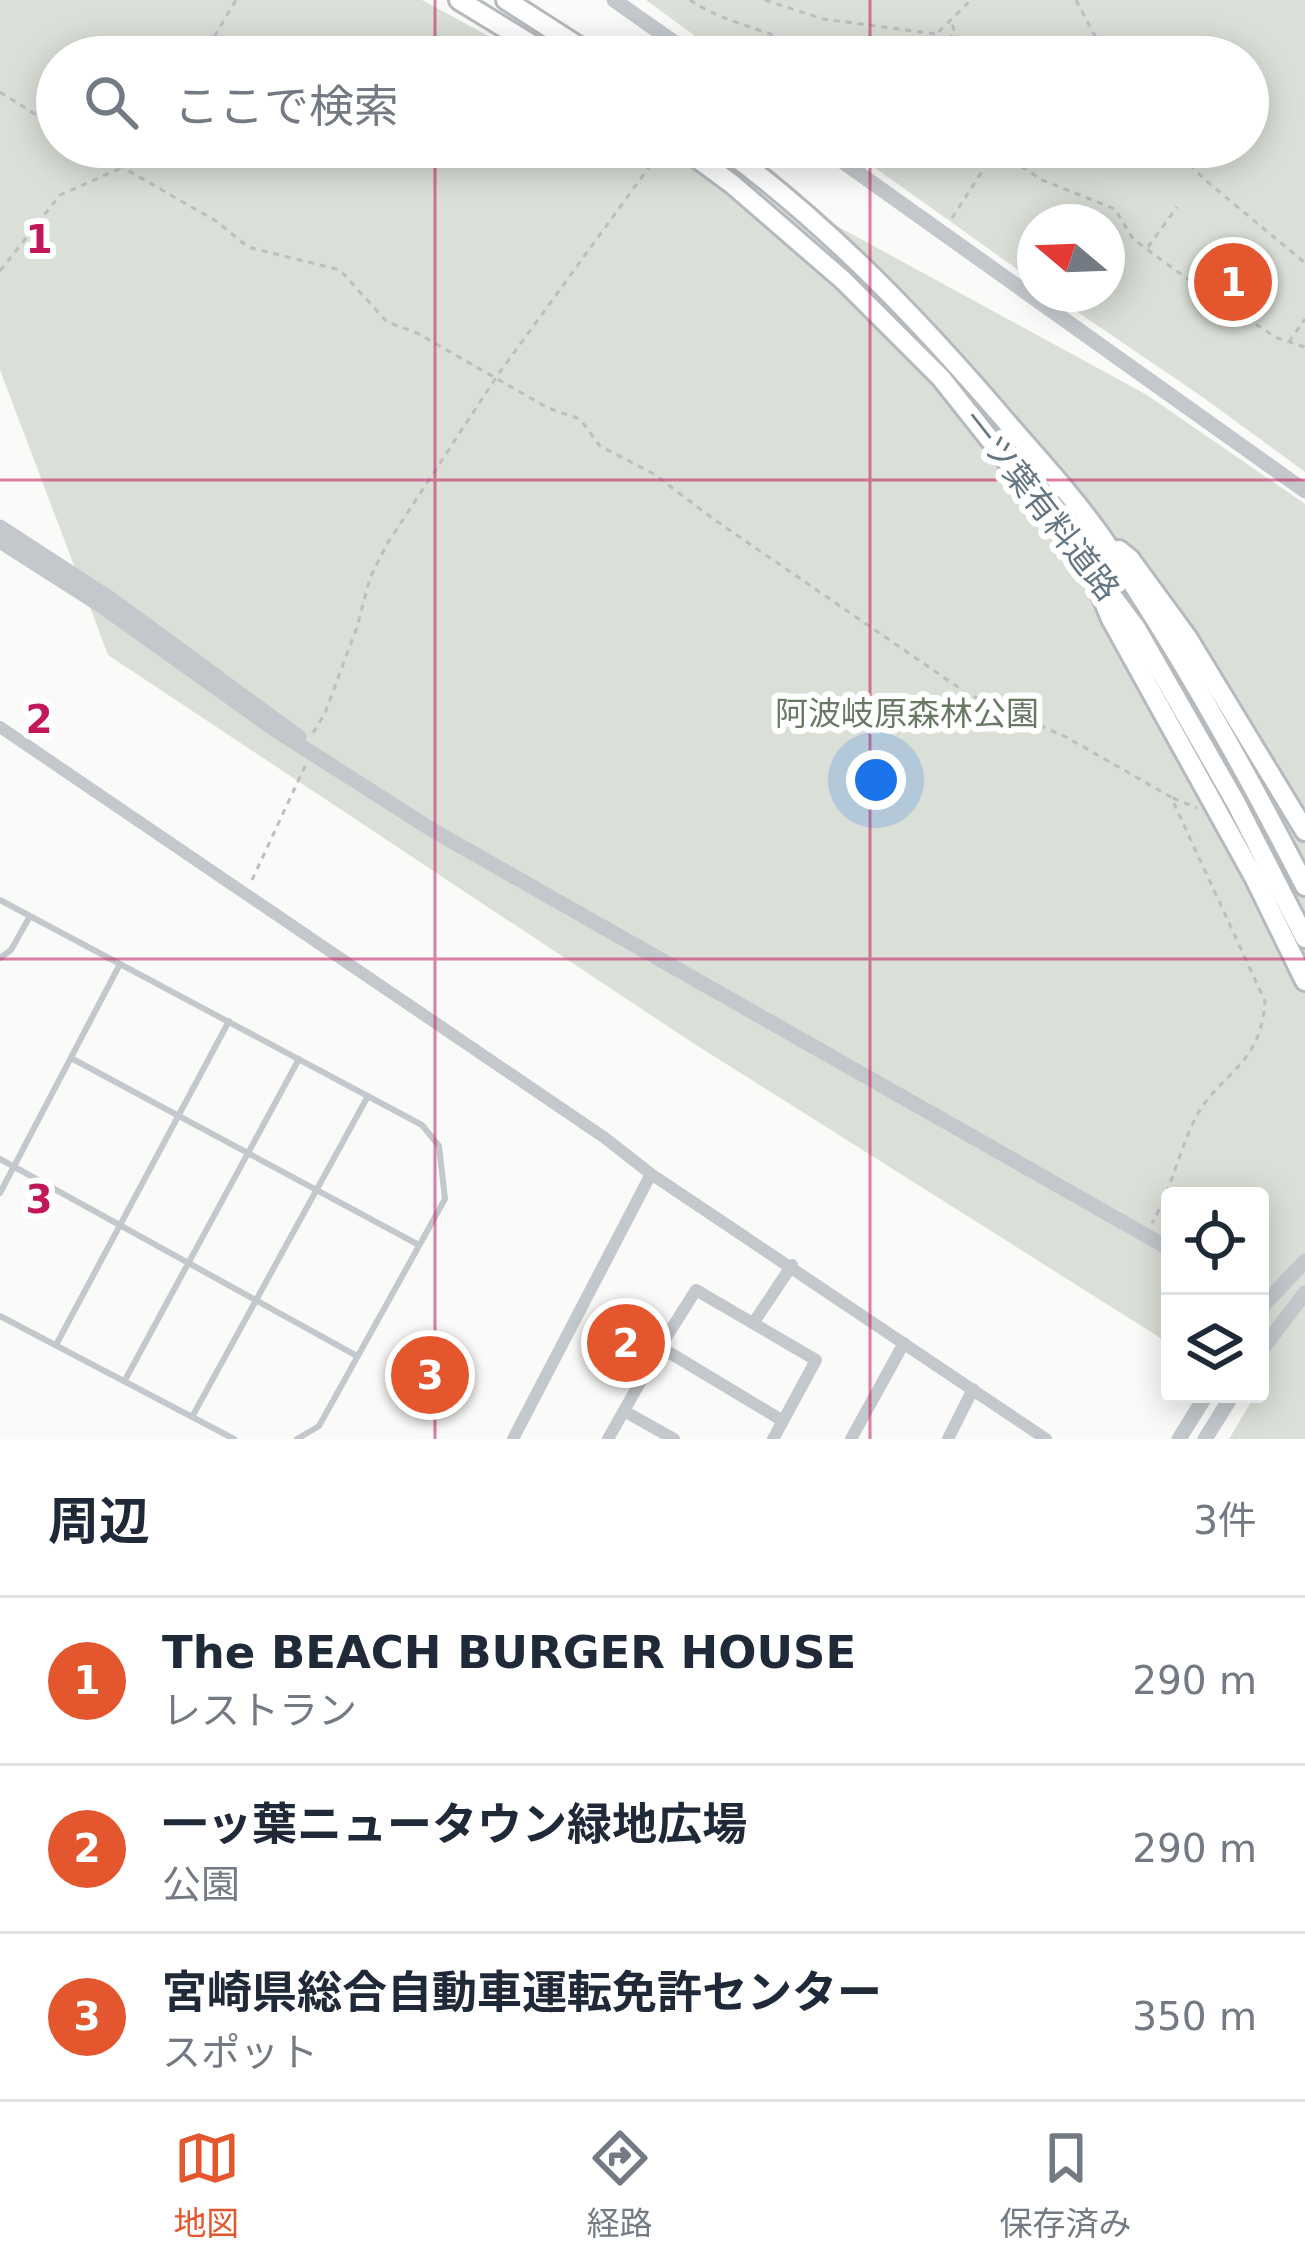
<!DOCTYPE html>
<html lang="ja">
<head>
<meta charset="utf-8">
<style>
	:root { --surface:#fff; --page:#f6f6f7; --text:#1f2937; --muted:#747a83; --line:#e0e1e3; --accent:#e4572e }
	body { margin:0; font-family:"DejaVu Sans","Noto Sans JP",sans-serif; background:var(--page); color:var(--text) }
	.controls { position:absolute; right:36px; bottom:36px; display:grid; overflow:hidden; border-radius:12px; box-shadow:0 6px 30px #0003 }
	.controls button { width:108px; height:108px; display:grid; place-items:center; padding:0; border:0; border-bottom:3px solid var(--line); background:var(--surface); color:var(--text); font:60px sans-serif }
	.compass { position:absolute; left:1017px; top:204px; width:108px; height:108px; border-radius:50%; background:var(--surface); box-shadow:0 6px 30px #0003; rotate:289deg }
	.you { position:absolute; left:876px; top:780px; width:42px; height:42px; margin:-30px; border:9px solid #fff; border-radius:50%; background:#1a73e8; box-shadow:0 0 0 18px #1a73e833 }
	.badge { display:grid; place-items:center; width:78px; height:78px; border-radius:50%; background:var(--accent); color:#fff; font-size:39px; font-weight:700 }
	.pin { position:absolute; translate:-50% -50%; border:6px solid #fff; box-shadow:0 3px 12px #0006 }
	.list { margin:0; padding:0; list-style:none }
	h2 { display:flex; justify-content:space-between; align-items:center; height:156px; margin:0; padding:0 48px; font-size:51px }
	h2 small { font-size:39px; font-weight:400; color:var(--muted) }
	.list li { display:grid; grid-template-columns:78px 1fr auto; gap:36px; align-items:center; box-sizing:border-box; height:168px; padding:0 48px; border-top:3px solid var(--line) }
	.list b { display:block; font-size:45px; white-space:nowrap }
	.list p { margin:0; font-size:39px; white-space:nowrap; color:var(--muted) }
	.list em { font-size:39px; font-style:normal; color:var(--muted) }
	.icon { flex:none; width:66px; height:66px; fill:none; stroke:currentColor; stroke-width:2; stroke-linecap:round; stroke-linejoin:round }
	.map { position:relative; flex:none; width:1305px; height:1439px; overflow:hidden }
	.search { position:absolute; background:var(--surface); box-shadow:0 6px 30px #0003; left:36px; right:36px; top:36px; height:132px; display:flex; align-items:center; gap:30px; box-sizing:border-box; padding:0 42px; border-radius:66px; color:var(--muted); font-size:45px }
	.sheet { height:660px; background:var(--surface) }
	nav { display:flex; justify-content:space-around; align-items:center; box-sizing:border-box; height:168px; border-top:3px solid var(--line); background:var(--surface); font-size:33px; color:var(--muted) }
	nav a { display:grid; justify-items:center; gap:6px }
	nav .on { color:var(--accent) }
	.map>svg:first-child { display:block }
</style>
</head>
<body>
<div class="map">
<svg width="1305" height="1439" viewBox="0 0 1305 1439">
	<rect width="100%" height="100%" fill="#fafaf8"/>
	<path fill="#dadfd7" d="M 0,0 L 422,0 L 527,57 L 57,57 L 57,147 L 692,147 L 1147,395 L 1305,504 L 1305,1439 L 1229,1439 L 1254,1397 L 1250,1394 L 1260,1394 L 1260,1196 L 1170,1196 L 1170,1344 L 693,1043 L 108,655 L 0,370 Z
		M 646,0 L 1305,0 L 1305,472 L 1204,398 L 1051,294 L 1107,294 L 1107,222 L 1035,222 L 1035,282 L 846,147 L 1248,147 L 1248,57 L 724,57 Z
		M 622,1307 L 661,1330 L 637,1373 L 597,1349 L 604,1326 Z"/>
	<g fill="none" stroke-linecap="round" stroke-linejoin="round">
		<defs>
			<path id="primary" d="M 459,0 L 552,57
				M 506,0 L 595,57
				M 682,147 L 732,184 L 843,280 L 941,378 L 1087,562 L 1136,628 L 1236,803 L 1305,938
				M 722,147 C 830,226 924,325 1010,426 C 1042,463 1075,499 1103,539 C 1179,650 1244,767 1305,886
				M 1119,550 L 1130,559 L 1187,637 L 1305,831
				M 1098,587 L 1111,619 L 1255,879 L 1305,981"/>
		</defs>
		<use href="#primary" stroke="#b5babe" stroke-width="24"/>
		<path stroke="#bbbfc2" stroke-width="3" stroke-dasharray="6 6" stroke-linecap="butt" d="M 690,0 C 729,27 776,28 813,57
			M 765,0 L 823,19 L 936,34
			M 1076,0 L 1106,57
			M 202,57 L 236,0
			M 913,57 L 971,0
			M 932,57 L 955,33 L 951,20
			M 0,92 L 57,128
			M 87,147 L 216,221 L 248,247 L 340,270 L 387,322 L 417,333 L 548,408 L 580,419 L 600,446 L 654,474 L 712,518 L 968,694 L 1066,737 L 1171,797 L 1265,1001 C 1261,1068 1218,1073 1195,1119 C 1178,1153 1171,1191 1152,1223
			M 991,147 L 1042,180 L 1115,209 L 1133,239 L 1200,288 L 1277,338 L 1305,347
			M 1173,147 L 1204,179 L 1305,263
			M 869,164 L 883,147
			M 952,218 L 987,164 L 992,149
			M 1148,247 L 1177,207
			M 0,271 L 60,195 L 121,168 L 137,147
			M 1289,342 L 1305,319
			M 313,733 L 325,713 L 357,627 L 370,578 L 387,544 L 497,376 L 663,148
			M 1173,798 L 1197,808
			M 252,880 L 306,764"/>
		<path stroke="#c3c8cc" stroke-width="6" d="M 0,900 L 422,1125 L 439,1146 L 445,1199 L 319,1426 L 297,1439
			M 0,958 L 11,950 L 30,916
			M 71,1058 L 419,1245
			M 0,1159 L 357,1356
			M 0,1193 L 120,964
			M 0,1316 L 234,1439
			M 56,1345 L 229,1021
			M 125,1380 L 299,1059
			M 192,1417 L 368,1096"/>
		<path stroke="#c3c8cc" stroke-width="12" d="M 0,727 L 605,1138 L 651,1174 L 1046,1439
			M 754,1322 L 792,1265
			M 660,1347 L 696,1290 L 816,1360 L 783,1421
			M 624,1411 L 674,1439
			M 513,1439 L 651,1174
			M 608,1439 L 660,1347 L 783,1421 L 773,1439
			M 851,1439 L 904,1343
			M 948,1439 L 973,1389"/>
		<path stroke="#c3c8cc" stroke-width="15" d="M 614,0 L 695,57
			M 822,147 L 1305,491
			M 0,527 L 111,599 L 299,737
			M 0,541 L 103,607 L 274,729 L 434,831 L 1170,1249
			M 1260,1309 L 1305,1261
			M 1260,1352 L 1305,1293
			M 1179,1439 L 1207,1394
			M 1205,1439 L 1233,1394"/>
		<use href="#primary" stroke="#fff" stroke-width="18"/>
	</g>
	<path fill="none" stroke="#c2185b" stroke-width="3" stroke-opacity="0.55" d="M 435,0 L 435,57M 870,0 L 870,57M 435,147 L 435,1439M 870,147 L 870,1439M 0,480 L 1305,480M 0,959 L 1305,959"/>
	<g text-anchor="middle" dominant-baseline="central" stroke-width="12" stroke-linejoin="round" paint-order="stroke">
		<g font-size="33" fill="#657683" stroke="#fff">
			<text transform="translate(1041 505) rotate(52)">一ツ葉有料道路</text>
		</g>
		<g font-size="33" fill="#687a64" stroke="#fff">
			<text x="907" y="713">阿波岐原森林公園</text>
		</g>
	</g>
	<g font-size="39" text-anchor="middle" font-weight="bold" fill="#c2185b" stroke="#fff" stroke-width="12" stroke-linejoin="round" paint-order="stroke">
		<text x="39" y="253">1</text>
		<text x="39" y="733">2</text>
		<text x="39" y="1213">3</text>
	</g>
</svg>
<div class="controls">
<button><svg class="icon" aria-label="locate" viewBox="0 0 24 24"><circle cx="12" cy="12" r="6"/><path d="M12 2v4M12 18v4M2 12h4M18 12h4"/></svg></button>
<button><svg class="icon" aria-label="layers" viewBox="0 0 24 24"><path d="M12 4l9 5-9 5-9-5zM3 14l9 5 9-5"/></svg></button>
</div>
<svg class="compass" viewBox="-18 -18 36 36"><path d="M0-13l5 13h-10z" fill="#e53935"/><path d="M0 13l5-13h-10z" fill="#747a83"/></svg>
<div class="you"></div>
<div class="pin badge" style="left:1233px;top:282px">1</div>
<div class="pin badge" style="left:626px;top:1343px">2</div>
<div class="pin badge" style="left:430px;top:1375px">3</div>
<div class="search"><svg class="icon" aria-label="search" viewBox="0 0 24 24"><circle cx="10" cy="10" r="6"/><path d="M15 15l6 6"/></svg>ここで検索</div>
</div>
<section class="sheet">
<h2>周辺<small>3件</small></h2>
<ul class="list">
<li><span class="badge">1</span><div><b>The BEACH BURGER HOUSE</b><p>レストラン</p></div><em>290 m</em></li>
<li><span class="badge">2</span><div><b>一ッ葉ニュータウン緑地広場</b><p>公園</p></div><em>290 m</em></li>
<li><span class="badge">3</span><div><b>宮崎県総合自動車運転免許センター</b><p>スポット</p></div><em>350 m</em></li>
</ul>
</section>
<nav>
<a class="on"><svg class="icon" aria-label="map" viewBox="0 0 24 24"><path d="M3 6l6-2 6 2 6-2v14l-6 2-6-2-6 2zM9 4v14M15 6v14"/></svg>地図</a>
<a><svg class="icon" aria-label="directions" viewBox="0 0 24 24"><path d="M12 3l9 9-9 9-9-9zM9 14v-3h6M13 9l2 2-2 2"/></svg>経路</a>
<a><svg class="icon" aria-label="saved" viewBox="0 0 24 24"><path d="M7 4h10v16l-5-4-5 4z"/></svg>保存済み</a>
</nav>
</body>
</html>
